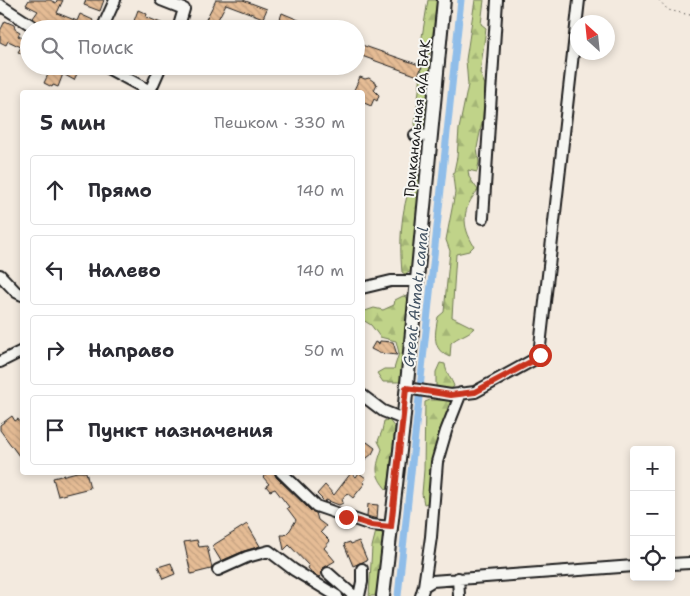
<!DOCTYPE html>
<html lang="ru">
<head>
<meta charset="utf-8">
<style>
	:root { --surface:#fff; --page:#f2f2f3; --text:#2b2b33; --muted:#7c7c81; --line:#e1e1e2 }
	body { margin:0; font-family:"Shantell Sans",sans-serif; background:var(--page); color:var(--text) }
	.controls { position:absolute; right:15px; bottom:15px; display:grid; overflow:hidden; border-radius:5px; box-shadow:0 2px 8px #0003 }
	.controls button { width:45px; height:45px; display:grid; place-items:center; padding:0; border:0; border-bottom:1px solid var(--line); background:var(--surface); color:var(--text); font:25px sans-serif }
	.compass { position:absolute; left:570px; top:15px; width:45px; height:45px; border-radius:50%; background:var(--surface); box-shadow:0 2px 8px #0003; rotate:333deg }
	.stop { position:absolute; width:15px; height:15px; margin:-11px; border:4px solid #c8321e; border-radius:50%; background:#fff }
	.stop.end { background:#c8321e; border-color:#fff; box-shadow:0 1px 5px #0008 }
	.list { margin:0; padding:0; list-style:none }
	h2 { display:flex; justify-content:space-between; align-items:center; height:65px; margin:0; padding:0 20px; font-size:21px }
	h2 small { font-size:16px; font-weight:400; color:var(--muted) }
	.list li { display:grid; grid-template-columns:32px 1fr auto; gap:15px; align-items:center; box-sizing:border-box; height:70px; margin:0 10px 10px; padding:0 10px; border:1px solid var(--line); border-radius:5px }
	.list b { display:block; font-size:19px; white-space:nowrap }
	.list em { font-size:16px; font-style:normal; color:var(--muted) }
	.icon { flex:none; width:28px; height:28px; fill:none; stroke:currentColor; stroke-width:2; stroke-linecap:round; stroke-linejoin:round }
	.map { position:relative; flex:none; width:690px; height:596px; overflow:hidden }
	.search { position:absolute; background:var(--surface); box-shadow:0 2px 8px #0003; left:20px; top:20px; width:345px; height:55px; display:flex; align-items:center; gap:12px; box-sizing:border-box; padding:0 18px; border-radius:28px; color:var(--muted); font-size:19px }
	.panel { position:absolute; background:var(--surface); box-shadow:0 2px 8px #0003; left:20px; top:90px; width:345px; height:385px; border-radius:5px }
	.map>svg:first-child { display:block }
</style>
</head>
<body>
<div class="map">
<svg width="690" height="596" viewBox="0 0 690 596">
	<defs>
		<pattern id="forest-firs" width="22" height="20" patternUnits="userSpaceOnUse" patternTransform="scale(1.25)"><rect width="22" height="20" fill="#c0d389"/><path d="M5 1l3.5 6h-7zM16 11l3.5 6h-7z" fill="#a4b576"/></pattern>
		<pattern id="building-back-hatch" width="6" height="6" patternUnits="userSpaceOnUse" patternTransform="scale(1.25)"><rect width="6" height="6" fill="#e5bc95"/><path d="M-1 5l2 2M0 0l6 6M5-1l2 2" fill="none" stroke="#c4a180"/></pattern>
	</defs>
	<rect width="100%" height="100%" fill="#f3eadf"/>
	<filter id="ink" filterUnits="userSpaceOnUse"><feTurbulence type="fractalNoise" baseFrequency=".02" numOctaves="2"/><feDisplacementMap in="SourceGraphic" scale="10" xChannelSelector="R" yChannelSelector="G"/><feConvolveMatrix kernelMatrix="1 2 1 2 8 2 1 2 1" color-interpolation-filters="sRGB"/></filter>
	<g filter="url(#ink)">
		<path fill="url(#forest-firs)" stroke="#6e7852" d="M 428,0 L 437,0 L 431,49 L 428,58 L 433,65 L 425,128 L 418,132 L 415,124 L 423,57 L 422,37 Z
			M 475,0 L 484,0 L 481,24 L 486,28 L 480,73 L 485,85 L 483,117 L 477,148 L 479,162 L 477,172 L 468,170 L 469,177 L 478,190 C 462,209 461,225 474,246 L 469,251 L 456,254 L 452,317 L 474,328 C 468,335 458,336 451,343 L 450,357 C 431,350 435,333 438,317 L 444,312 L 450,251 L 446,240 L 455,193 L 453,176 L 457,157 L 459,129 L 468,85 L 466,60 Z
			M 415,174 L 420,176 L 422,184 L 412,271 L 405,274 L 402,272 C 399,240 401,204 415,174 Z
			M 403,296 L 407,297 C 411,308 405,320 408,331 L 400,382 L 383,382 L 377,373 L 384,369 L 394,369 L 399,353 L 396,341 L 380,337 L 371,325 L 363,320 L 362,310 L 365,311 L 374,308 L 383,310 L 394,305 L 395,300 Z
			M 440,363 L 445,364 C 446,373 451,378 454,386 L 451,390 L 441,390 L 436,386 L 436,372 Z
			M 430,400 L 449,400 L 452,405 L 433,492 L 428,503 L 424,504 L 422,494 L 424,470 L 425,402 Z
			M 389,420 L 395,428 L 389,482 L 387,490 C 373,474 376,467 382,449 L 378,441 L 382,431 L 384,421 Z
			M 381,530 C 387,543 379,581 377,596 L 369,596 L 372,547 L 376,531 Z"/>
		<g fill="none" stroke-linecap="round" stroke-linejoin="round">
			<path stroke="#8fbde9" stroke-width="7" d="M 398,596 L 461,0"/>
		</g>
		<path fill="url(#building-back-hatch)" stroke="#1c1c1c" d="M 29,0 L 50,0 L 56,3 L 57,0 L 63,0 L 57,13 L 77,21 L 80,14 L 93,20 L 89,29 L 60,29 L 46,23 L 43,27 L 33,18 L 38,11 L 26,5 Z
			M 86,0 L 104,0 L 100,11 L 84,5 Z
			M 216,0 L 243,0 L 267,9 L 263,18 L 226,4 L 213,29 L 201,29 Z
			M 138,10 L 147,14 L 146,17 L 171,27 L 171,29 L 150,29 L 151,27 L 134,21 Z
			M 282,13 L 320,29 L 306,29 L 299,26 L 298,29 L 295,29 L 279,22 Z
			M 5,21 L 14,25 L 15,29 L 20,32 L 18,36 L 29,41 L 29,56 L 18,52 L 21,47 L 8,41 L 6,45 L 0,42 L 0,31 Z
			M 356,43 L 422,66 L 418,76 L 359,55 L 360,52 L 356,50 Z
			M 52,66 L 89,66 L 85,73 L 79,70 L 74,80 L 63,74 L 58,87 L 53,85 L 52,87 L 44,83 Z
			M 360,77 L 365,79 L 369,78 L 377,84 L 374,90 L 379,95 L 377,101 L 374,99 L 371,106 L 362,102 L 362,92 L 353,92 Z
			M 380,341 L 393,342 L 397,355 L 379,353 L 371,349 L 375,342 L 379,344 Z
			M 12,416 L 15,421 L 18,419 L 22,426 L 22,440 L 19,443 L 22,448 L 22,453 L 19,456 L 0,430 L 0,425 Z
			M 367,442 L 375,448 L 372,454 L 362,462 L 362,447 Z
			M 77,472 L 86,472 L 90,488 L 58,496 L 53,478 Z
			M 268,472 L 274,472 L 276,477 L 311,511 L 316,513 L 318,520 L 326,526 L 321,532 L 330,541 L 324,548 L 335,561 L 323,568 L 321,575 L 319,577 L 313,574 L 308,568 L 309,566 L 289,545 L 284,550 L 281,535 L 285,535 L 290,530 L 296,520 L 287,508 L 289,507 L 275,489 L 270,491 L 266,486 L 269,484 L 263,477 Z
			M 351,473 L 356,477 L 359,473 L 366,478 L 363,482 L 365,483 L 353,498 L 347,493 L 342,499 L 343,503 L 339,505 L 326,500 L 325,502 L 317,494 L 325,485 L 334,495 Z
			M 368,504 L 378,505 L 377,519 L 367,516 Z
			M 247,524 L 260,546 L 244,551 L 221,561 L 212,546 Z
			M 197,540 L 199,547 L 207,546 L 212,568 L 211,569 L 191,574 L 184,542 Z
			M 359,541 L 367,560 L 353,566 L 344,544 L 350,542 L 351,544 Z
			M 171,563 L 175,574 L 163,579 L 158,567 Z"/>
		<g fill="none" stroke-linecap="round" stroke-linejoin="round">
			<defs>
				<path id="minor" d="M 161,0 L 184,9 L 178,29
					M 0,5 L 37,29
					M 102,29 L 115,0
					M 104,66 L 150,91 L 161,66
					M 415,135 L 431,136
					M 483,218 L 497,0
					M 0,275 L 16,292 L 22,295
					M 362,288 L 391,281 L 417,281
					M 0,362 L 22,351
					M 406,388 L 451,395 L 475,392 L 535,359 L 539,355 L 579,0
					M 362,395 L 383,411 L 403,419
					M 281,472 L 316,506 L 371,525 L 391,527
					M 671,564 L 690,563
					M 218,570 L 247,557 L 269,551 L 294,570 L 337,596
					M 328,573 L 354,596
					M 458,578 L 459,596
					M 424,586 L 431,537 L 437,462 L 446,431 L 461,393
					M 359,596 L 362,582 L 362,569
					M 421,596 L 424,586 L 432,581 L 634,566"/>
				<path id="major" d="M 383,596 L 403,425 L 444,0"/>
			</defs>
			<use href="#minor" stroke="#1c1c1c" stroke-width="14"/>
			<use href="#major" stroke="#1c1c1c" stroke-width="16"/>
			<path stroke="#1c1c1c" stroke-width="1" stroke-dasharray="1 4" stroke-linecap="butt" d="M 659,0 L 668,10 L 690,15"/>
			<use href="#minor" stroke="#f6f6f2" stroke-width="10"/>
			<use href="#major" stroke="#f6f6f2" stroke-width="12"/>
		</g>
	</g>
	<g fill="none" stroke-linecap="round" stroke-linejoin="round" filter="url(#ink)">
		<path stroke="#c8321e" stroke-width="6" d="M 346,517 L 371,525 L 391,527 L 406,388 L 451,395 L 475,392 L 536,359 L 540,355"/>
	</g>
	<g text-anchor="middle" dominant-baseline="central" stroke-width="4" stroke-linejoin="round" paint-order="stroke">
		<g font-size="14" fill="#1c1c1c" stroke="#f6f6f2">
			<text transform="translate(417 118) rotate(-84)">Приканальная а/д БАК</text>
		</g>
		<g font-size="15" font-style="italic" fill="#445464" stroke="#f6f6f2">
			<text transform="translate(416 297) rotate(-84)">Great Almatı canal</text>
		</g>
	</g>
</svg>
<div class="controls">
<button>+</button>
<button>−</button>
<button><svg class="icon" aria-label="locate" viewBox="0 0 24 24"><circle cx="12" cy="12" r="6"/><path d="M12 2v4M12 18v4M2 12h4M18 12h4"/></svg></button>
</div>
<svg class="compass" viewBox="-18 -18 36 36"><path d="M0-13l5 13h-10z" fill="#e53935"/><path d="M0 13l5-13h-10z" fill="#7c7c81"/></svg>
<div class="stop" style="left:540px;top:355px"></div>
<div class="stop end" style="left:346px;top:517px"></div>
<div class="search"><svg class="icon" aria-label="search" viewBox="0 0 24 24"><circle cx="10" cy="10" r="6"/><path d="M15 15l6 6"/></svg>Поиск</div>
<section class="panel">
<h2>5 мин<small>Пешком · 330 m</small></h2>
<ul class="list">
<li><svg class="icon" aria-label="ahead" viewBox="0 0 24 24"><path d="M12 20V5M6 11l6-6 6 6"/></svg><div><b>Прямо</b></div><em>140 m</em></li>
<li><svg class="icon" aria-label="left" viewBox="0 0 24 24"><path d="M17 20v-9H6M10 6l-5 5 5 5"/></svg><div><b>Налево</b></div><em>140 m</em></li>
<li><svg class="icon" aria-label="right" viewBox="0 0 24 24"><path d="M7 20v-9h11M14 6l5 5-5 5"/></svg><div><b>Направо</b></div><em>50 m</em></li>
<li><svg class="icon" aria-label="arrive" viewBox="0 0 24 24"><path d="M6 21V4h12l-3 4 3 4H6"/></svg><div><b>Пункт назначения</b></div></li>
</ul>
</section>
</div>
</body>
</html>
